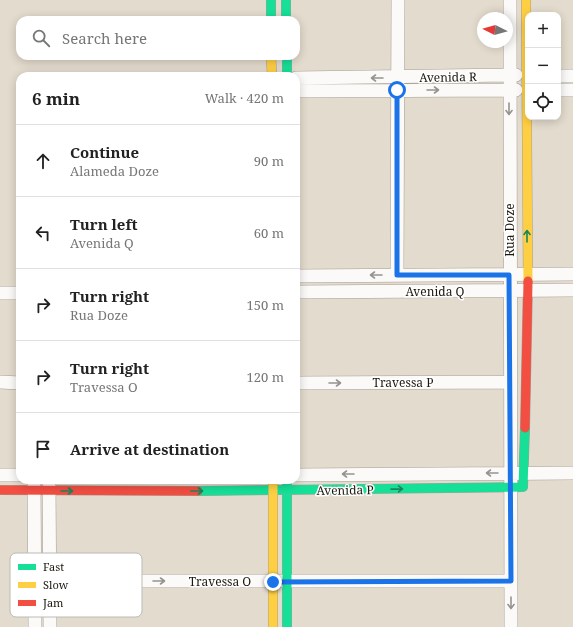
<!DOCTYPE html>
<html lang="en">
<head>
<meta charset="utf-8">
<style>
	:root { --surface:#fff; --page:#f2f2f2; --text:#222; --muted:#767676; --line:#e0e0e0 }
	body { margin:0; font-family:"Noto Serif",serif; background:var(--page); color:var(--text) }
	.controls { position:absolute; right:12px; top:12px; display:grid; overflow:hidden; border-radius:8px; box-shadow:0 2px 10px #0003 }
	.controls button { width:36px; height:36px; display:grid; place-items:center; padding:0; border:0; border-bottom:1px solid var(--line); background:var(--surface); color:var(--text); font:20px sans-serif }
	.compass { position:absolute; left:477px; top:12px; width:36px; height:36px; border-radius:50%; background:var(--surface); box-shadow:0 2px 10px #0003; rotate:275deg }
	.stop { position:absolute; width:12px; height:12px; margin:-9px; border:3px solid #1a73e8; border-radius:50%; background:#fff }
	.stop.end { background:#1a73e8; border-color:#fff; box-shadow:0 1px 4px #0008 }
	.list { margin:0; padding:0; list-style:none }
	h2 { display:flex; justify-content:space-between; align-items:center; height:52px; margin:0; padding:0 16px; font-size:17px }
	h2 small { font-size:13px; font-weight:400; color:var(--muted) }
	.list li { display:grid; grid-template-columns:26px 1fr auto; gap:12px; align-items:center; box-sizing:border-box; height:72px; padding:0 16px; border-top:1px solid var(--line) }
	.list b { display:block; font-size:15px; white-space:nowrap }
	.list p { margin:0; font-size:13px; white-space:nowrap; color:var(--muted) }
	.list em { font-size:13px; font-style:normal; color:var(--muted) }
	.icon { flex:none; width:22px; height:22px; fill:none; stroke:currentColor; stroke-width:2; stroke-linecap:round; stroke-linejoin:round }
	.map { position:relative; flex:none; width:573px; height:627px; overflow:hidden }
	.search { position:absolute; background:var(--surface); box-shadow:0 2px 10px #0003; left:16px; top:16px; width:284px; height:44px; display:flex; align-items:center; gap:10px; box-sizing:border-box; padding:0 14px; border-radius:12px; color:var(--muted); font-size:15px }
	.panel { position:absolute; background:var(--surface); box-shadow:0 2px 10px #0003; left:16px; top:72px; width:284px; height:412px; border-radius:12px }
	.map>svg:first-child { display:block }
</style>
</head>
<body>
<div class="map">
<svg width="573" height="627" viewBox="0 0 573 627">
	<rect width="100%" height="100%" fill="#e3dbcd"/>
	<g fill="none" stroke-linecap="round" stroke-linejoin="round">
		<defs>
			<path id="street" d="M 510,0 L 511,627
				M 558,76 L 573,76
				M 296,78 L 516,75
				M 558,90 L 573,90
				M 296,91 L 516,90
				M 397,275 L 398,0
				M 296,276 L 573,274
				M 296,292 L 573,290
				M 0,293 L 20,293
				M 0,382 L 20,383
				M 296,383 L 510,382
				M 0,475 L 20,475
				M 296,475 L 573,473
				M 34,480 L 35,627
				M 49,480 L 50,627
				M 50,581 L 511,581"/>
			<path id="fast" d="M 271,0 L 271,20
				M 286,0 L 286,20
				M 287,56 L 287,76
				M 287,480 L 287,627
				M 198,491 L 523,487 L 525,428"/>
			<path id="slow" d="M 526,0 L 528,281
				M 271,56 L 272,76
				M 273,480 L 273,627"/>
			<path id="jam" d="M 525,428 L 528,281
				M 0,490 L 198,491"/>
		</defs>
		<use href="#street" stroke="#a49e94" stroke-width="14"/>
		<use href="#fast" stroke="#a49e94" stroke-width="10"/>
		<use href="#slow" stroke="#a49e94" stroke-width="10"/>
		<use href="#jam" stroke="#a49e94" stroke-width="10"/>
		<use href="#street" stroke="#fbfaf8" stroke-width="13"/>
		<use href="#fast" stroke="#16e098" stroke-width="9"/>
		<use href="#slow" stroke="#ffcf43" stroke-width="9"/>
		<use href="#jam" stroke="#f24e42" stroke-width="9"/>
	</g>
	<defs><path id="oneway-shaft" d="M-6 0H5M1.5-3L5.5 0L1.5 3" fill="none" stroke-width="1.6" stroke-linecap="round" stroke-linejoin="round"/></defs>
	<g stroke="#97948f">
		<use href="#oneway-shaft" transform="translate(377 78) rotate(-180)"/>
		<use href="#oneway-shaft" transform="translate(433 90)"/>
		<use href="#oneway-shaft" transform="translate(509 109) rotate(90)"/>
		<use href="#oneway-shaft" transform="translate(376 275) rotate(180)"/>
		<use href="#oneway-shaft" transform="translate(335 383)"/>
		<use href="#oneway-shaft" transform="translate(492 473) rotate(180)"/>
		<use href="#oneway-shaft" transform="translate(348 474) rotate(180)"/>
		<use href="#oneway-shaft" transform="translate(159 581)"/>
		<use href="#oneway-shaft" transform="translate(511 603) rotate(90)"/>
	</g>
	<g stroke="#19865a">
		<use href="#oneway-shaft" transform="translate(527 236) rotate(-90)"/>
		<use href="#oneway-shaft" transform="translate(397 489) rotate(-1)"/>
		<use href="#oneway-shaft" transform="translate(67 491)"/>
		<use href="#oneway-shaft" transform="translate(197 491)"/>
	</g>
	<g fill="none" stroke-linecap="round" stroke-linejoin="round">
		<path stroke="#1a73e8" stroke-width="5" d="M 273,582 L 511,581 L 509,275 L 397,275 L 397,90"/>
	</g>
	<g text-anchor="middle" dominant-baseline="central" stroke-width="3" stroke-linejoin="round" paint-order="stroke">
		<g font-size="12" fill="#1d180f" stroke="#fff">
			<text transform="translate(448 77) rotate(-1)">Avenida R</text>
			<text transform="translate(509 230) rotate(-90)">Rua Doze</text>
			<text x="435" y="291">Avenida Q</text>
			<text x="403" y="382">Travessa P</text>
			<text transform="translate(345 490) rotate(-1)">Avenida P</text>
			<text x="220" y="581">Travessa O</text>
		</g>
	</g>
	<rect x="10" y="553" width="132" height="64" rx="6" fill="#fff" stroke="#bbbab7" stroke-width="1"/>
	<rect x="18" y="564" width="18" height="6" fill="#16e098"/>
	<rect x="18" y="582" width="18" height="6" fill="#ffcf43"/>
	<rect x="18" y="600" width="18" height="6" fill="#f24e42"/>
	<g font-size="11" fill="#1d180f">
		<text x="43" y="571">Fast</text>
		<text x="43" y="589">Slow</text>
		<text x="43" y="607">Jam</text>
	</g>
</svg>
<div class="controls">
<button>+</button>
<button>−</button>
<button><svg class="icon" aria-label="locate" viewBox="0 0 24 24"><circle cx="12" cy="12" r="6"/><path d="M12 2v4M12 18v4M2 12h4M18 12h4"/></svg></button>
</div>
<svg class="compass" viewBox="-18 -18 36 36"><path d="M0-13l5 13h-10z" fill="#e53935"/><path d="M0 13l5-13h-10z" fill="#767676"/></svg>
<div class="stop" style="left:397px;top:90px"></div>
<div class="stop end" style="left:273px;top:582px"></div>
<div class="search"><svg class="icon" aria-label="search" viewBox="0 0 24 24"><circle cx="10" cy="10" r="6"/><path d="M15 15l6 6"/></svg>Search here</div>
<section class="panel">
<h2>6 min<small>Walk · 420 m</small></h2>
<ul class="list">
<li><svg class="icon" aria-label="ahead" viewBox="0 0 24 24"><path d="M12 20V5M6 11l6-6 6 6"/></svg><div><b>Continue</b><p>Alameda Doze</p></div><em>90 m</em></li>
<li><svg class="icon" aria-label="left" viewBox="0 0 24 24"><path d="M17 20v-9H6M10 6l-5 5 5 5"/></svg><div><b>Turn left</b><p>Avenida Q</p></div><em>60 m</em></li>
<li><svg class="icon" aria-label="right" viewBox="0 0 24 24"><path d="M7 20v-9h11M14 6l5 5-5 5"/></svg><div><b>Turn right</b><p>Rua Doze</p></div><em>150 m</em></li>
<li><svg class="icon" aria-label="right" viewBox="0 0 24 24"><path d="M7 20v-9h11M14 6l5 5-5 5"/></svg><div><b>Turn right</b><p>Travessa O</p></div><em>120 m</em></li>
<li><svg class="icon" aria-label="arrive" viewBox="0 0 24 24"><path d="M6 21V4h12l-3 4 3 4H6"/></svg><div><b>Arrive at destination</b></div></li>
</ul>
</section>
</div>
</body>
</html>
